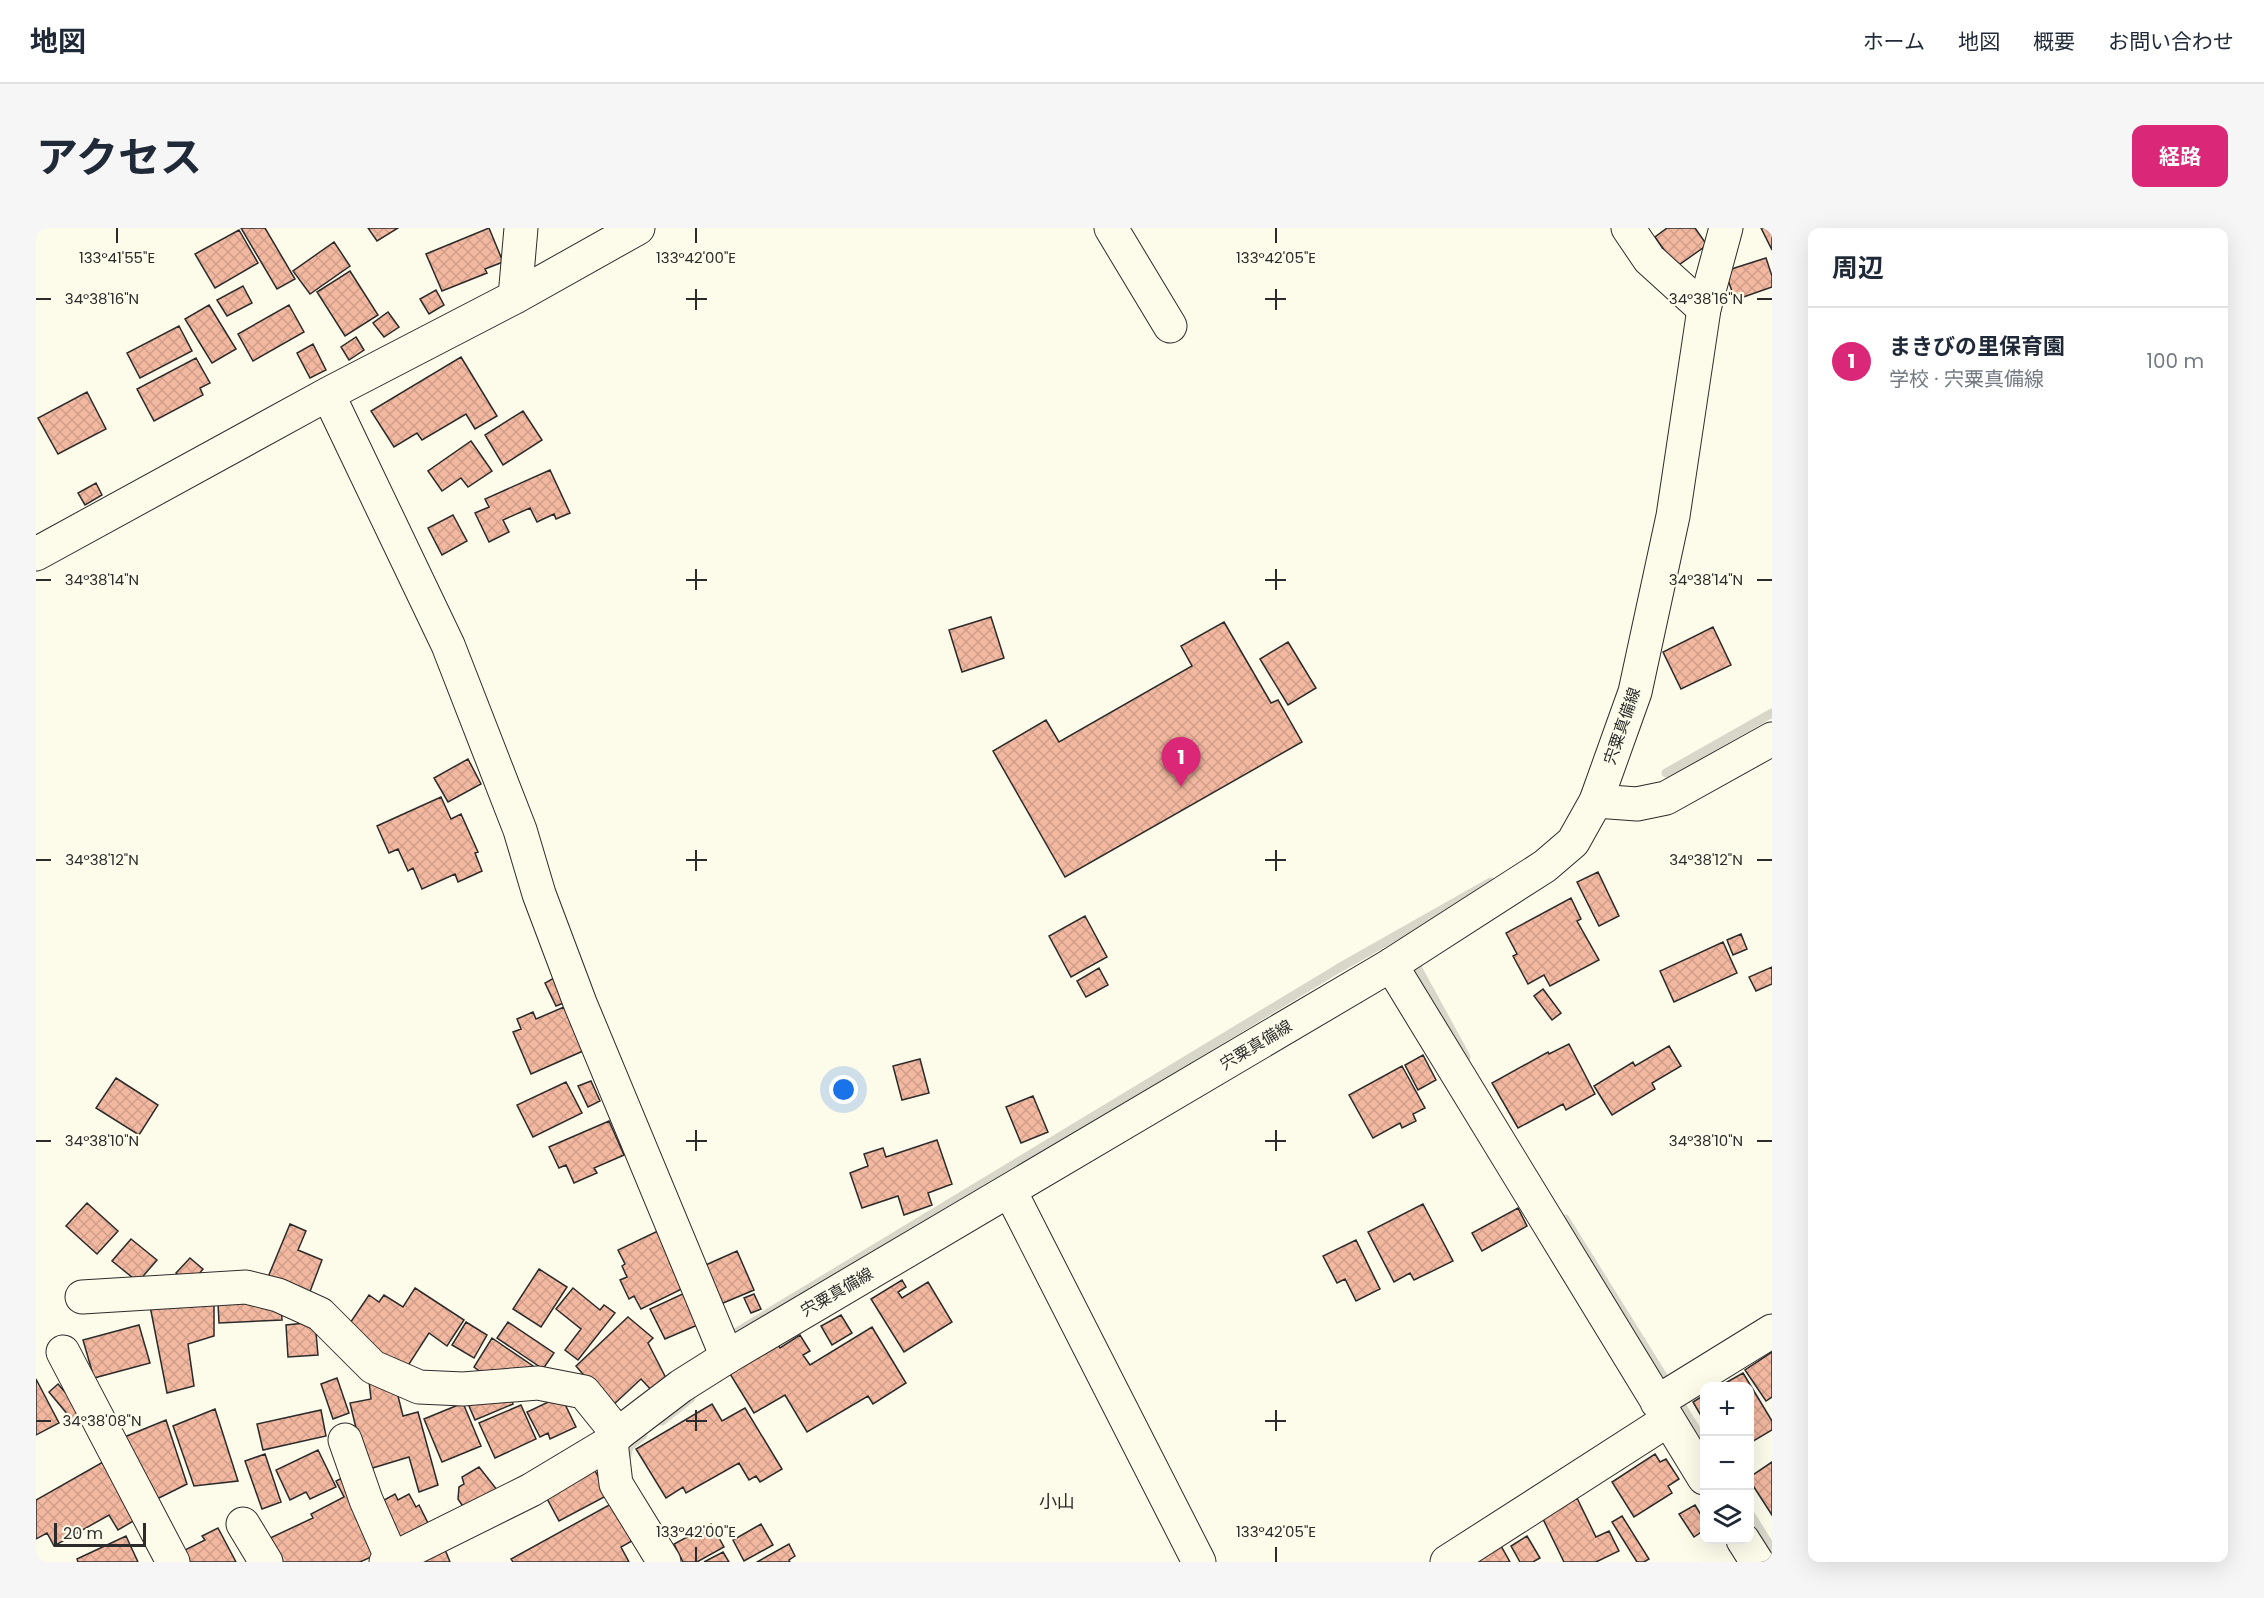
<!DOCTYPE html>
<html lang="ja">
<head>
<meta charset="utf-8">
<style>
	:root { --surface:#fff; --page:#f6f6f7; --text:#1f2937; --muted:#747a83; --line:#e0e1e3; --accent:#db2777 }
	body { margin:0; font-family:Poppins,"Noto Sans JP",sans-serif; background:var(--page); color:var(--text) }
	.controls { position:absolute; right:18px; bottom:18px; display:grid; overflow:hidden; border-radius:12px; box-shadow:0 6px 24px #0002 }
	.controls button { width:54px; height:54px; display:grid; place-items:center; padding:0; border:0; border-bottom:2px solid var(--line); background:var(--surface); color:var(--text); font:30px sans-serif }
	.scale { position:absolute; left:18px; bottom:15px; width:92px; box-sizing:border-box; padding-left:6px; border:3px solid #2b2b2b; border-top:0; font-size:16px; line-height:21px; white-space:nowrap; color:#2b2b2b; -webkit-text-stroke:4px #fdfbea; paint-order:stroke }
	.you { position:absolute; left:808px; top:862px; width:21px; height:21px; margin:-15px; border:4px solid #fff; border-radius:50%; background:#1a73e8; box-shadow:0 0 0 9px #1a73e833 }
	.badge { display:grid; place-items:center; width:39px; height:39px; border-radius:50%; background:var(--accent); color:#fff; font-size:20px; font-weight:700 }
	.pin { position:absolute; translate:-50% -50px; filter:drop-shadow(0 2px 3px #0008) }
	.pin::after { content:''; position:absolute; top:32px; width:21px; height:18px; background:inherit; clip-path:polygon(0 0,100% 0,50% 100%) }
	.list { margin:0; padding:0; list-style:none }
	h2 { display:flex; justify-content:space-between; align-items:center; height:78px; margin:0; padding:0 24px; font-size:26px }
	h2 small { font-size:20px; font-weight:400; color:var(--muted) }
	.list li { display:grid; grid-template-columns:39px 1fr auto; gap:18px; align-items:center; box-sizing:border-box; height:108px; padding:0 24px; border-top:2px solid var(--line) }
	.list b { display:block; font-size:22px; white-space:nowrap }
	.list p { margin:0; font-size:20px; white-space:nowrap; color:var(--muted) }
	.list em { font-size:20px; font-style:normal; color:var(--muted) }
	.icon { flex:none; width:33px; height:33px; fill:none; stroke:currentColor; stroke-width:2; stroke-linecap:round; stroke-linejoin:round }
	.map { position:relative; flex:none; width:1736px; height:1334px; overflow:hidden; border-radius:12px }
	header { display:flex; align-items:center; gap:36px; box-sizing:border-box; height:84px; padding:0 30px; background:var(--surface); border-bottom:2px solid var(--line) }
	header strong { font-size:28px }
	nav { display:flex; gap:33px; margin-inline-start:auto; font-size:21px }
	.intro { display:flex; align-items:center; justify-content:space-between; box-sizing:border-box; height:144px; padding:0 36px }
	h1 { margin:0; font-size:42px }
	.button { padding:15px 27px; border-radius:12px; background:var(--accent); color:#fff; font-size:21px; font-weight:700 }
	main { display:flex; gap:36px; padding:0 36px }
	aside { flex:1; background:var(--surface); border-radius:12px; box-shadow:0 6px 24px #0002 }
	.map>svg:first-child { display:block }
</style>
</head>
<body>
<header>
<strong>地図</strong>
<nav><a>ホーム</a><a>地図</a><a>概要</a><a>お問い合わせ</a></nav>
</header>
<div class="intro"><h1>アクセス</h1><a class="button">経路</a></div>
<main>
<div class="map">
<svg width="1736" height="1334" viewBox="0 0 1736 1334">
	<defs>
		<pattern id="building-cross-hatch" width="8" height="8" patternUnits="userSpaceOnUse" patternTransform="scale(1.5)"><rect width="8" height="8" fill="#f2b8a0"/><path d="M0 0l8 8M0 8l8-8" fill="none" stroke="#d09e8a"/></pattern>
	</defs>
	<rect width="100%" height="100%" fill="#fdfbea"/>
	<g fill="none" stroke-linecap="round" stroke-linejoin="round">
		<path stroke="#d8d7c9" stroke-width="9" d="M 1630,545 L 1736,485
			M 1382,741 L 1430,829
			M 1529,991 L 1668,1214
			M 696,1107 L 1303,740 L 1455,654
			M 626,1193 L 655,1170
			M 590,1231 L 593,1219 L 607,1207
			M 1714,1286 L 1736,1321"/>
	</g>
	<path fill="url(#building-cross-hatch)" stroke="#2b2b2b" stroke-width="1.5" d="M 205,0 L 229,0 L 259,51 L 241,61 Z
		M 332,0 L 362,0 L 341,13 Z
		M 453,0 L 467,34 L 449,41 L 451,45 L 406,63 L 390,26 Z
		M 1631,0 L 1659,0 L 1671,17 L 1640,39 L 1619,9 Z
		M 1725,0 L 1736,0 L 1736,22 Z
		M 203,2 L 222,35 L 179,60 L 159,26 Z
		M 298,14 L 314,38 L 274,66 L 257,43 Z
		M 1730,30 L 1736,48 L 1736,59 L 1699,72 L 1689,43 Z
		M 314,43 L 342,87 L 309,108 L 281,64 Z
		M 207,58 L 216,75 L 191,88 L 181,72 Z
		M 400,62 L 408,77 L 393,86 L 384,71 Z
		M 173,77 L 200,121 L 176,135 L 149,91 Z
		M 253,77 L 268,104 L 217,133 L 202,106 Z
		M 352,84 L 363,99 L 348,109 L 337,95 Z
		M 143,98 L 156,123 L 104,150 L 91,125 Z
		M 320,109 L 328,122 L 313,132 L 305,119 Z
		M 277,116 L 290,142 L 274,150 L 261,125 Z
		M 425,129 L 461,188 L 439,201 L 430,186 L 386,212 L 381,205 L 358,219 L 335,183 Z
		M 160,130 L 174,155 L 164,160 L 167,167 L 118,193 L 101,161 Z
		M 51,164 L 70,201 L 22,226 L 2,190 Z
		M 487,183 L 506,212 L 467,237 L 449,207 Z
		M 435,213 L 456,243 L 432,259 L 425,250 L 406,263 L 392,243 Z
		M 514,242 L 534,285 L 520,291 L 518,286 L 501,294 L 494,280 L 467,292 L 473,304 L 453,314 L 439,285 L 453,279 L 449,271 Z
		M 60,255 L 66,267 L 49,277 L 42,265 Z
		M 417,287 L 431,313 L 406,327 L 392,300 Z
		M 955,389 L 968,430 L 926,444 L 913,402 Z
		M 1188,394 L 1235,475 L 1242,472 L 1266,514 L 1029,649 L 957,523 L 1010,492 L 1023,514 L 1156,438 L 1145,418 Z
		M 1677,399 L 1695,437 L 1645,461 L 1627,424 Z
		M 1252,414 L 1280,460 L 1252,477 L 1224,431 Z
		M 432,531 L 445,556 L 412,574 L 398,550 Z
		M 405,569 L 415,591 L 425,586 L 442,624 L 439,625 L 446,643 L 422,654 L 419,646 L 386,661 L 377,640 L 372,643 L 362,621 L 353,625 L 341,598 Z
		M 1562,644 L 1583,688 L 1563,698 L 1541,654 Z
		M 1535,670 L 1545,691 L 1541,693 L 1563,732 L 1514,758 L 1508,747 L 1492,756 L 1477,728 L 1481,726 L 1470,705 Z
		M 1049,688 L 1071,729 L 1035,749 L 1013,708 Z
		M 1705,706 L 1711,721 L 1697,727 L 1691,712 Z
		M 1687,714 L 1701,745 L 1638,774 L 1624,743 Z
		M 1736,739 L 1736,756 L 1720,763 L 1713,749 Z
		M 1063,740 L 1072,757 L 1050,769 L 1041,753 Z
		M 518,750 L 530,774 L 520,778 L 509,755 Z
		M 1507,761 L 1525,785 L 1516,792 L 1498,768 Z
		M 528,779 L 547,823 L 495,846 L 477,804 L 485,801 L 481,791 L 497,784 L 500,791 Z
		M 1533,816 L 1559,866 L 1530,882 L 1527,876 L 1482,900 L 1456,855 L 1512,824 L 1513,826 Z
		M 1633,818 L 1645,838 L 1616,855 L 1619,861 L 1576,887 L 1558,858 L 1597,834 L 1599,838 Z
		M 1387,827 L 1400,852 L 1382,862 L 1369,837 Z
		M 884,831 L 893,865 L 866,872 L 857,838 Z
		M 1366,838 L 1389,880 L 1377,886 L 1380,893 L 1366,900 L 1364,895 L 1337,910 L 1313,867 Z
		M 80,850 L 122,877 L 103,907 L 60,880 Z
		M 555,853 L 564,873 L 552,879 L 542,858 Z
		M 530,854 L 546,885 L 497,909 L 481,877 Z
		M 997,868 L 1012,904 L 985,915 L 970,879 Z
		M 573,893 L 588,927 L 558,940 L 561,945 L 538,955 L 530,937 L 523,940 L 513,919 Z
		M 901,912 L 916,956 L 892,965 L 896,977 L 868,987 L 862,968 L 826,980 L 814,945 L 832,938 L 828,926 L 847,920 L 850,929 Z
		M 51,975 L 82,1003 L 61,1026 L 30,998 Z
		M 1387,976 L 1417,1033 L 1378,1052 L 1374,1045 L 1358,1054 L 1332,1004 Z
		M 1482,980 L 1491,998 L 1446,1023 L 1436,1005 Z
		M 254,996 L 270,1003 L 262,1022 L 286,1032 L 270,1074 L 230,1054 Z
		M 624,1002 L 652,1058 L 605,1081 L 598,1068 L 593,1071 L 584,1052 L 591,1049 L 586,1038 L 589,1036 L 582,1022 Z
		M 95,1011 L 121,1032 L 102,1054 L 76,1033 Z
		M 1320,1012 L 1344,1061 L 1320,1073 L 1309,1051 L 1301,1055 L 1287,1028 Z
		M 701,1023 L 718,1062 L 680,1078 L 663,1040 Z
		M 154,1030 L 167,1041 L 154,1057 L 140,1045 Z
		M 503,1041 L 531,1059 L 505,1099 L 477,1081 Z
		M 866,1052 L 870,1059 L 862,1064 L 866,1070 L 892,1054 L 916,1094 L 868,1124 L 835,1071 Z
		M 379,1060 L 428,1092 L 411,1118 L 393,1105 L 366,1147 L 308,1104 L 333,1067 L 343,1074 L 348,1067 L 367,1079 Z
		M 537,1060 L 564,1082 L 568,1077 L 579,1085 L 542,1132 L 529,1122 L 545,1101 L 520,1081 Z
		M 651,1064 L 666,1095 L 629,1111 L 614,1081 Z
		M 718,1066 L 725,1081 L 715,1085 L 708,1070 Z
		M 178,1068 L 178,1108 L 152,1116 L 158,1158 L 131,1165 L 114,1078 Z
		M 245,1072 L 246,1092 L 183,1095 L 182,1075 Z
		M 805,1087 L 816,1105 L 796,1117 L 785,1098 Z
		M 592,1089 L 617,1110 L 612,1115 L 631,1152 L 618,1165 L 605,1151 L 575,1179 L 540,1138 Z
		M 279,1094 L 282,1127 L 252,1129 L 250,1097 Z
		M 430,1094 L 451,1107 L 438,1130 L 416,1117 Z
		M 472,1094 L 518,1125 L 507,1141 L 461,1110 Z
		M 103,1097 L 114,1135 L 58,1150 L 47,1112 Z
		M 836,1099 L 870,1155 L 837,1176 L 832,1168 L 771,1204 L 749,1167 L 718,1185 L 691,1141 L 739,1112 L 744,1120 L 764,1107 L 774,1123 L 767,1127 L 774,1137 Z
		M 456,1110 L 497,1138 L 488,1152 L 470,1152 L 456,1142 L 450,1148 L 438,1139 Z
		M 1736,1124 L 1736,1169 L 1730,1173 L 1709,1142 Z
		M 1707,1145 L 1736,1193 L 1736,1202 L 1714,1215 L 1714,1158 L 1684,1158 Z
		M 301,1150 L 313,1185 L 297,1191 L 285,1156 Z
		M 0,1151 L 23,1195 L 0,1207 Z
		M 333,1153 L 359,1156 L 367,1188 L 382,1184 L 402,1257 L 383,1264 L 373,1229 L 330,1242 L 314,1175 L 335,1171 Z
		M 22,1156 L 52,1191 L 42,1199 L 13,1164 Z
		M 471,1162 L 477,1176 L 439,1192 L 430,1171 Z
		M 1668,1167 L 1668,1193 L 1657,1174 Z
		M 525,1168 L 540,1199 L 514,1211 L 512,1205 L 504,1209 L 491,1184 Z
		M 427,1175 L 445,1218 L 406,1234 L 388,1191 Z
		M 676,1176 L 686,1193 L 709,1180 L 746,1241 L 724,1254 L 720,1248 L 713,1252 L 703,1235 L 650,1265 L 647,1259 L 630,1270 L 600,1221 Z
		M 485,1177 L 500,1211 L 459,1230 L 443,1195 Z
		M 179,1181 L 202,1253 L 158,1258 L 137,1198 Z
		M 285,1182 L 290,1208 L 227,1222 L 221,1196 Z
		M 130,1192 L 151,1256 L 117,1273 L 86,1210 Z
		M 282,1222 L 300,1259 L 274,1271 L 270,1264 L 254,1272 L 240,1242 Z
		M 229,1226 L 245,1274 L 226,1281 L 209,1233 Z
		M 1619,1226 L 1624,1234 L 1630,1231 L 1643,1251 L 1632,1258 L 1636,1265 L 1598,1289 L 1576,1254 Z
		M 67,1234 L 104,1289 L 82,1302 L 73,1287 L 18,1318 L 11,1305 L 0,1311 L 0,1272 Z
		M 1736,1234 L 1736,1287 L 1714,1253 L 1714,1249 Z
		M 443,1239 L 465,1267 L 432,1286 L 422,1271 L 423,1259 L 428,1256 L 426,1249 Z
		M 557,1239 L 572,1267 L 523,1293 L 508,1265 Z
		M 308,1249 L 344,1325 L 324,1334 L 245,1334 L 234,1310 L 277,1290 L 275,1286 L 308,1269 L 300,1253 Z
		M 359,1266 L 362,1272 L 373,1266 L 380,1279 L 383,1277 L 395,1301 L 362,1317 L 341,1276 Z
		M 1541,1270 L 1560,1309 L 1573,1303 L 1583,1323 L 1560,1334 L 1528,1334 L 1505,1287 Z
		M 575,1276 L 596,1313 L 585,1319 L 593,1334 L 477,1334 L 475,1331 Z
		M 1659,1277 L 1668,1292 L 1668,1302 L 1658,1309 L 1643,1286 Z
		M 1586,1288 L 1613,1331 L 1608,1334 L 1601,1334 L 1576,1294 Z
		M 675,1296 L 688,1319 L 661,1334 L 647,1334 L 638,1316 Z
		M 725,1296 L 737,1317 L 708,1333 L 697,1312 Z
		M 182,1300 L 200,1334 L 150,1334 L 145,1324 L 169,1312 L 166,1308 Z
		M 90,1308 L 102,1334 L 42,1334 L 41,1331 Z
		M 1491,1308 L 1504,1330 L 1497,1334 L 1484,1334 L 1475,1318 Z
		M 753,1316 L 759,1328 L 753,1332 L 754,1334 L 721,1334 Z
		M 1464,1316 L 1474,1334 L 1433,1334 Z
		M 408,1319 L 414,1334 L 370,1334 Z
		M 687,1324 L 693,1334 L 668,1334 Z"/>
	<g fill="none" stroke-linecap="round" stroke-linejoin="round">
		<defs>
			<path id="minor" d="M 602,0 L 479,69 L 292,166 L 412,417 L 484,602 L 503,666 L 544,775 L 691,1129
				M 1075,0 L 1134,98
				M 1592,0 L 1613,31 L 1668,81
				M 479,69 L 485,0
				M 0,326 L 292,166
				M 1560,573 L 1601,576 L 1630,570 L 1736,511
				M 1355,737 L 1668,1250
				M 974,963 L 1163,1334
				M 46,1069 L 210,1059 L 242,1067 L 284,1086 L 337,1139 L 383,1159 L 427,1161 L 502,1155 L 548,1164 L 582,1206
				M 27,1124 L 137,1334
				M 1621,1174 L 1736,1103
				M 309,1212 L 330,1272 L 356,1331
				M 575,1214 L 580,1256 L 628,1334
				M 207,1296 L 230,1334
				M 1707,1312 L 1721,1334
				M 1411,1334 L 1632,1192"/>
			<path id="major" d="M 350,1334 L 495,1262 L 575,1214 L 582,1206 L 645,1158 L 691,1129 L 1355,737 L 1509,638 L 1537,614 L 1560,573 L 1599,464 L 1637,288 L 1668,81 L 1690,0"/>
		</defs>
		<use href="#minor" stroke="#2b2b2b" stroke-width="35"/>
		<use href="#major" stroke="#2b2b2b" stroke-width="35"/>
		<use href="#minor" stroke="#fdfbea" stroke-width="33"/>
		<use href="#major" stroke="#fdfbea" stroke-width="33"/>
	</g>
	<path fill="none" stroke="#2b2b2b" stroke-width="2" d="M 81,0 L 81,15M 660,0 L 660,15M 1240,0 L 1240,15M 660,61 L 660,82M 1240,61 L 1240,82M 0,71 L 15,71M 650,71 L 671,71M 1229,71 L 1250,71M 1721,71 L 1736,71M 660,341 L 660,362M 1240,341 L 1240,362M 0,352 L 15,352M 650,352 L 671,352M 1229,352 L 1250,352M 1721,352 L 1736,352M 660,622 L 660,643M 1240,622 L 1240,643M 0,632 L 15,632M 650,632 L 671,632M 1229,632 L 1250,632M 1721,632 L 1736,632M 660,902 L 660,923M 1240,902 L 1240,923M 0,913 L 15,913M 650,913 L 671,913M 1229,913 L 1250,913M 1721,913 L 1736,913M 660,1182 L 660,1203M 1240,1182 L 1240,1203M 0,1193 L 15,1193M 650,1193 L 671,1193M 1229,1193 L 1250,1193M 660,1319 L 660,1334M 1240,1319 L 1240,1334"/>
	<g text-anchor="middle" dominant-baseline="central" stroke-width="4.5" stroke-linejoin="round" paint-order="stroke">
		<g font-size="16" fill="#2b2b2b" stroke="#fdfbea">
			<text transform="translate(1586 498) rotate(-71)">宍粟真備線</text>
			<text transform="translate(1220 817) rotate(-31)">宍粟真備線</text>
			<text transform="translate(801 1064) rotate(-30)">宍粟真備線</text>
		</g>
		<g font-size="18" fill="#2b2b2b" stroke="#fdfbea">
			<text x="1021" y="1273">小山</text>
		</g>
	</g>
	<g font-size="15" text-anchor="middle" fill="#2b2b2b" stroke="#fdfbea" stroke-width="4.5" stroke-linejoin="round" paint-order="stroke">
		<text x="81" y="35">133°41'55"E</text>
		<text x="660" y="35">133°42'00"E</text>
		<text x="1240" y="35">133°42'05"E</text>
		<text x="66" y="76">34°38'16"N</text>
		<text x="1670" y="76">34°38'16"N</text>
		<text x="66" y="357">34°38'14"N</text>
		<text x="1670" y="357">34°38'14"N</text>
		<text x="66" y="637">34°38'12"N</text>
		<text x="1670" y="637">34°38'12"N</text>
		<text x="66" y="918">34°38'10"N</text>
		<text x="1670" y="918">34°38'10"N</text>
		<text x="66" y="1198">34°38'08"N</text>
		<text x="660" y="1309">133°42'00"E</text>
		<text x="1240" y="1309">133°42'05"E</text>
	</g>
</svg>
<div class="controls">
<button>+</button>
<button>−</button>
<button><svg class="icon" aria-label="layers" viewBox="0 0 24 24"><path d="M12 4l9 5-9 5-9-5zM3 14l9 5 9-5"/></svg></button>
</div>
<div class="scale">20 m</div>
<div class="you"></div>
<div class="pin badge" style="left:1145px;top:559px">1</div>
</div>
<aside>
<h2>周辺<small></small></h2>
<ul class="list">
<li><span class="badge">1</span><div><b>まきびの里保育園</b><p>学校 · 宍粟真備線</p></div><em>100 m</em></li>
</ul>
</aside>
</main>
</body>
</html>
